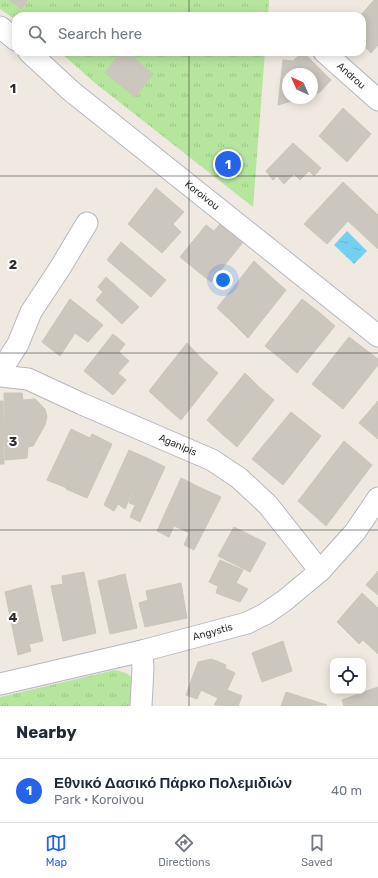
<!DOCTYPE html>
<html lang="en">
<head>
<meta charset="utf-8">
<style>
	:root { --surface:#fff; --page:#f2f2f3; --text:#1f2937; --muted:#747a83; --line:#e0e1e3; --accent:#2563eb }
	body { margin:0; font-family:Rubik,sans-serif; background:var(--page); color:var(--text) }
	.controls { position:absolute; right:12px; bottom:12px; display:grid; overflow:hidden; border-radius:8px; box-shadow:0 2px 10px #0003 }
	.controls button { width:36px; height:36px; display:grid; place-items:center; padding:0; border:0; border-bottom:1px solid var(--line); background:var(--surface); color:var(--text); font:20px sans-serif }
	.compass { position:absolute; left:282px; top:68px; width:36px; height:36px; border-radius:50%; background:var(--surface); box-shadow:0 2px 10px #0003; rotate:315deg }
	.you { position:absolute; left:223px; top:280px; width:14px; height:14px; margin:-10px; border:3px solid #fff; border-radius:50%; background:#1a73e8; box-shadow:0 0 0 6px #1a73e833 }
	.badge { display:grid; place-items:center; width:26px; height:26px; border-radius:50%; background:var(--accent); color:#fff; font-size:13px; font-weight:700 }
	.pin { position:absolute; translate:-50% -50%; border:2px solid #fff; box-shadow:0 1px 4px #0006 }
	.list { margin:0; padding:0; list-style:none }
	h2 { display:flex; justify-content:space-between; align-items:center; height:52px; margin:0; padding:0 16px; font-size:17px }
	h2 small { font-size:13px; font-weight:400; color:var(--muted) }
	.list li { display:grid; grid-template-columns:26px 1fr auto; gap:12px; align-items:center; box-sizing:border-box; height:64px; padding:0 16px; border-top:1px solid var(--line) }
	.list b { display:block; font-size:15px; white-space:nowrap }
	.list p { margin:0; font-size:13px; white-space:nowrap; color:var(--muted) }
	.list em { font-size:13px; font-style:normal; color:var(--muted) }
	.icon { flex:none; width:22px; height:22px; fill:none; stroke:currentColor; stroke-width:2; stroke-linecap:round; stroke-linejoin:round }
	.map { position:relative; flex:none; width:378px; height:706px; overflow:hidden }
	.search { position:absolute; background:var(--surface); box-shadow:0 2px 10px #0003; left:12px; right:12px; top:12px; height:44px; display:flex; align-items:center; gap:10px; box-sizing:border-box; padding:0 14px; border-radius:12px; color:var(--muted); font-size:15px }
	.sheet { height:116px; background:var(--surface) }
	nav { display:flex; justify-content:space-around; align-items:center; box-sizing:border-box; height:56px; border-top:1px solid var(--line); background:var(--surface); font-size:11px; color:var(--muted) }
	nav a { display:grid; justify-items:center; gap:2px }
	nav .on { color:var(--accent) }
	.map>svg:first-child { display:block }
</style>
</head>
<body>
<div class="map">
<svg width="378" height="706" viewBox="0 0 378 706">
	<defs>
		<pattern id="grass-tufts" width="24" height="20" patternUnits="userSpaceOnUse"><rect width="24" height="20" fill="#b6e59e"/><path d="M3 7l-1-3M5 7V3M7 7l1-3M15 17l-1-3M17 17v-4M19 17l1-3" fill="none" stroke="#9dc588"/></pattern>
		<pattern id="water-ripples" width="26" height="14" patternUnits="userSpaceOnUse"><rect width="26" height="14" fill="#75cff0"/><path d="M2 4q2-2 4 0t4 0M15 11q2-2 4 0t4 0" fill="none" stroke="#66b2ce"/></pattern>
	</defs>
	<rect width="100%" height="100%" fill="#efe9e1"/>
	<path fill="url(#grass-tufts)" d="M 0,0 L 269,0 L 268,16 L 16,16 L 16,20 L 0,9 Z
		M 60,52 L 265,52 L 253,207 L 95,83 Z
		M 115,670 L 126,673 L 135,680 L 138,706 L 0,706 L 0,697 Z"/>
	<path fill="url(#water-ripples)" d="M 347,231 L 367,251 L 354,264 L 334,245 Z"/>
	<path fill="#cbc7bf" stroke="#cbc5ba" d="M 10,0 L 28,0 L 21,9 Z
		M 374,0 L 378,0 L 378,45 L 371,53 L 362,44 L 362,16 L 360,16 Z
		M 121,52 L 126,52 L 153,74 L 135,97 L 105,73 Z
		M 303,52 L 331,80 L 320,92 L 312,95 L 312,74 L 288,74 L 288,98 L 302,98 L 278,105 L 283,60 L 293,61 Z
		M 343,108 L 371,134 L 347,162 L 319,136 Z
		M 293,143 L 321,168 L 314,176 L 309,171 L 300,180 L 294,174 L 284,184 L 277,176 L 273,180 L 266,171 Z
		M 343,182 L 378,215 L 378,249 L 348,221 L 327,244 L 304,224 Z
		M 156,188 L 184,212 L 173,224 L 181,232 L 162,253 L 128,224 Z
		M 220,224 L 244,241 L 211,282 L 180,257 L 206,225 L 214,231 Z
		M 121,242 L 166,280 L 151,297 L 107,260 Z
		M 254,261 L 269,275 L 232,322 L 217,308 Z
		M 269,275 L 286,290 L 248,338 L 232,322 Z
		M 106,277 L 139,307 L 122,324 L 96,300 L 103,292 L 98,287 Z
		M 70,299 L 103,325 L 88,342 L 75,333 L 60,356 L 42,342 Z
		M 302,299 L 319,312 L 281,359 L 265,346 Z
		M 319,312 L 335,326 L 297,373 L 281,359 Z
		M 113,334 L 125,344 L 119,352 L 129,361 L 118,373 L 126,380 L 113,395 L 84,371 Z
		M 349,337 L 378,359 L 378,365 L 343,409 L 312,384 Z
		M 187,343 L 202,359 L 165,406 L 149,391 Z
		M 202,359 L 218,373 L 181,420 L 165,406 Z
		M 245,373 L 260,388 L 222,434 L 207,420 Z
		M 260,388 L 274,400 L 237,447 L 222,434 Z
		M 4,393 L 22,393 L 23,400 L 35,399 L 45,409 L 47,417 L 45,425 L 33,446 L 28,447 L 27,458 L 5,460 Z
		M 0,401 L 3,401 L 4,464 L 0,464 Z
		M 378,401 L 378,439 L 359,423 Z
		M 291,412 L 321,436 L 283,485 L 252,459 Z
		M 71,429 L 90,438 L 67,488 L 47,480 Z
		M 92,434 L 112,444 L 87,498 L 66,489 Z
		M 344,441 L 372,465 L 326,526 L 298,501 Z
		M 129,450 L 147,458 L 125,509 L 118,504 L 114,511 L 104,505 Z
		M 147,458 L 165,467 L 140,522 L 130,517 L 135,505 L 129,503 Z
		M 181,478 L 201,488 L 181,529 L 174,526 L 169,537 L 157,531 Z
		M 201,488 L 221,497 L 194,550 L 184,545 L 189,533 L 181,529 Z
		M 234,527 L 266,543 L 250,572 L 218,556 Z
		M 220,560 L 243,570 L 236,583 L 248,589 L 240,602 L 216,593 L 218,586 L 209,582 Z
		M 378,571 L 378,595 L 366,585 Z
		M 84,572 L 96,633 L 63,641 L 51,586 L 63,584 L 62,576 Z
		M 125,574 L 137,628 L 110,634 L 98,581 Z
		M 181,583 L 187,618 L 145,627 L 139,603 L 148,600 L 146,591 Z
		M 31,585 L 43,641 L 29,644 L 31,651 L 18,655 L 5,592 Z
		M 362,593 L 378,608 L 378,654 L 363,640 L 359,644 L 337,622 Z
		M 283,641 L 292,671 L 262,682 L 252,653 Z
		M 212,659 L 226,665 L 225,668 L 235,673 L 227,690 L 242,696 L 238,706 L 214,705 L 218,698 L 201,690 L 197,699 L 186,695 L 198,662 Z
		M 378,687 L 378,706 L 344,706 L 342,700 Z
		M 286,692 L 327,705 L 281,706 Z"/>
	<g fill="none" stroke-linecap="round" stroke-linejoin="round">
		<defs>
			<g id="minor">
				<path d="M 0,27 L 16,40"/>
				<path id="s1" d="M 29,52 L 71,91 L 378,336"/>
				<path id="s2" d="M 324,52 L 378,100"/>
				<path d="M 0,372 L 18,344 L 31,312 L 60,268 L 87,223"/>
				<path id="s3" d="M 0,376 L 28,379 L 82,404 L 212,460 L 239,478 L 268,505 L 320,571"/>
				<path id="s4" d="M 0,684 L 142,651 L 247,623 L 265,614 L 284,601 L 320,571 L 355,532 L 378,498"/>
				<path d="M 141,706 L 143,668 L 142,651"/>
			</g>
		</defs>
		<use href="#minor" stroke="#b4b7c1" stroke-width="23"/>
		<use href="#minor" stroke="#fff" stroke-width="21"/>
	</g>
	<path fill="none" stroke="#2e2e2e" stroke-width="1" stroke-opacity="0.55" d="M 189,0 L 189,16M 189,52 L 189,706M 0,176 L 378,176M 0,353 L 378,353M 0,530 L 378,530"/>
	<g text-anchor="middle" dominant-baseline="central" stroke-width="4" stroke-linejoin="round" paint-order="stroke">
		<g font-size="10" fill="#2e2e2e" stroke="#fff">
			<text stroke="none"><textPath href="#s2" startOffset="36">Androu</textPath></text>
			<text stroke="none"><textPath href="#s1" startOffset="225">Koroivou</textPath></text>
			<text stroke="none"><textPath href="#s3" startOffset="192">Aganipis</textPath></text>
			<text stroke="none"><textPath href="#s4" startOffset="219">Angystis</textPath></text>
		</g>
	</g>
	<g font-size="13" text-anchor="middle" font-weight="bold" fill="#2e2e2e" stroke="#fff" stroke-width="4" stroke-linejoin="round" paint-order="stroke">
		<text x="13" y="93">1</text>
		<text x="13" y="269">2</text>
		<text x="13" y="446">3</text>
		<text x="13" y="622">4</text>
	</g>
</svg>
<div class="controls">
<button><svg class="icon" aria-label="locate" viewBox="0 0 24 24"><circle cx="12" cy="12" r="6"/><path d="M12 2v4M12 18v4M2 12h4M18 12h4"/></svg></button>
</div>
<svg class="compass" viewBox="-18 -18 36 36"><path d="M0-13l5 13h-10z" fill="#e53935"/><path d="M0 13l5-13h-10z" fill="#747a83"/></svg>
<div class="you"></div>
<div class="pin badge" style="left:228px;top:164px">1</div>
<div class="search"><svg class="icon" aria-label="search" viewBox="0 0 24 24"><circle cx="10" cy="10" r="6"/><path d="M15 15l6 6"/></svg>Search here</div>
</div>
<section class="sheet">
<h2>Nearby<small></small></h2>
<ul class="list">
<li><span class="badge">1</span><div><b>Εθνικό Δασικό Πάρκο Πολεμιδιών</b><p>Park · Koroivou</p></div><em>40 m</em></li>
</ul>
</section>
<nav>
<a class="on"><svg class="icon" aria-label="map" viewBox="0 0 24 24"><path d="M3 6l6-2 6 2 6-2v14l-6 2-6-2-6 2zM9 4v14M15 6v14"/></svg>Map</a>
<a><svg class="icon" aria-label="directions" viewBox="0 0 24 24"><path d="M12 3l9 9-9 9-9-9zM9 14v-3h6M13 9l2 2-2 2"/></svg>Directions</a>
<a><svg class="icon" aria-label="saved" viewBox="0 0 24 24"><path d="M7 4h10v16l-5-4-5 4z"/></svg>Saved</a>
</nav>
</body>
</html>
